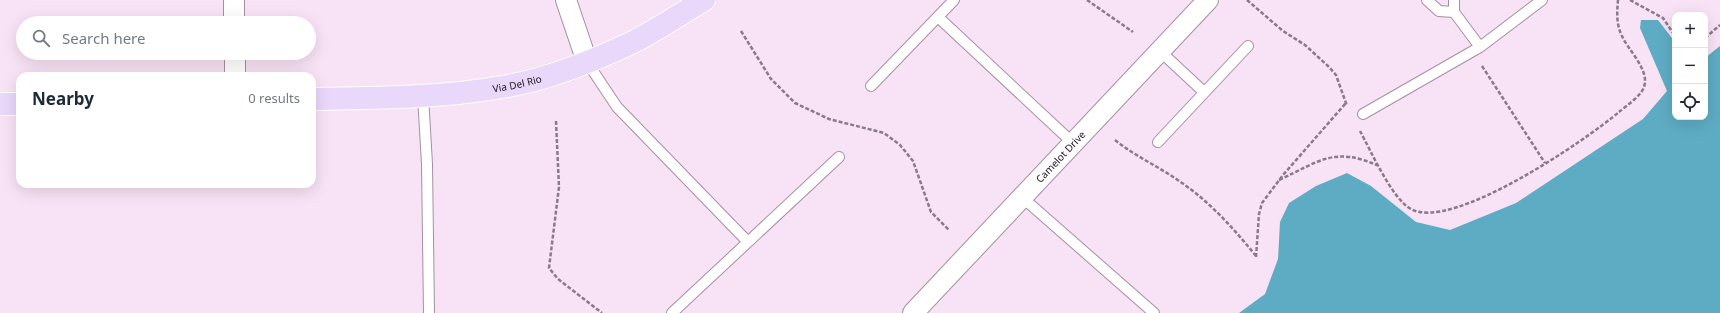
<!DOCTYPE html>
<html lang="en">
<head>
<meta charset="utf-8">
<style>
	:root { --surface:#fff; --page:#f2f2f3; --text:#1f2937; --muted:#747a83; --line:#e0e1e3 }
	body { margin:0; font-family:"Noto Sans",sans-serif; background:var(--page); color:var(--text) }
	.controls { position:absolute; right:12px; top:12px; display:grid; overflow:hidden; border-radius:8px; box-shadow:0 4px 16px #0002 }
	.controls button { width:36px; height:36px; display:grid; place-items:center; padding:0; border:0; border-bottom:1px solid var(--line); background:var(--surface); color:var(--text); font:20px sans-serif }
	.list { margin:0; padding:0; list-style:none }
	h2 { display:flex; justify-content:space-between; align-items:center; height:52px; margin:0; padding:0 16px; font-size:17px }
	h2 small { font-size:13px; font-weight:400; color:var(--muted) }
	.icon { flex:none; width:22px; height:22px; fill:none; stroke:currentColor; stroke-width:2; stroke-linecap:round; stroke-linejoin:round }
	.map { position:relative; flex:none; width:1720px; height:313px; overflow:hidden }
	.search { position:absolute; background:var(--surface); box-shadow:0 4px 16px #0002; left:16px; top:16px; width:300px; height:44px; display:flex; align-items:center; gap:10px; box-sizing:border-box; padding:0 14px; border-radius:22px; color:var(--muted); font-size:15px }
	.panel { position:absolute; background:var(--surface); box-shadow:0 4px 16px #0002; left:16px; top:72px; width:300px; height:116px; border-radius:12px }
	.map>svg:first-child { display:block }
</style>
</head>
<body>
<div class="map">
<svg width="1720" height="313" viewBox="0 0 1720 313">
	<rect width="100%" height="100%" fill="#f8e2f5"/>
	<path fill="#5eacc4" d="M 1641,20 L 1658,20 L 1675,42 L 1675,117 L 1705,117 L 1705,58 L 1720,46 L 1720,313 L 1239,313 L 1265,294 L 1278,259 L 1280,222 L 1289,203 L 1316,186 L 1347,173 L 1371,186 L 1416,222 L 1450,230 L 1516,203 L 1643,119 L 1667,91 L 1640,28 Z"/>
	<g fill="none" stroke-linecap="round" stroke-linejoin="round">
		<defs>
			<path id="service" d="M 1427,0 L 1439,11 L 1454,12
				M 1454,0 L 1454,12 L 1480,47
				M 938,17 L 1074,144
				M 1161,52 L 1204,92
				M 587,62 L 617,107 L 747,241
				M 871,86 L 954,0
				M 423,96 L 427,164 L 429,313
				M 1363,114 L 1480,47 L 1542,0
				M 1158,142 L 1248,46
				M 1023,198 L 1154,313
				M 672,313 L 839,157"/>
			<g id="minor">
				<path d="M 234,0 L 234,23"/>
				<path d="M 566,0 L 587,62"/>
				<path d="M 235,53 L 235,76"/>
				<path id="s1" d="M 913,313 L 1208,0"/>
			</g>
			<g id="primary">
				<path id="s2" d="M 312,99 C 376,98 439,98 502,87 C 546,80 591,62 631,43 C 656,31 680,14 704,0"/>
				<path d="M 0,104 L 20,104"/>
			</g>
		</defs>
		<use href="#service" stroke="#a590a2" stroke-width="12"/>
		<use href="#minor" stroke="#a590a2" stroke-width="22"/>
		<use href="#primary" stroke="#fff" stroke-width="24"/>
		<path stroke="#897a87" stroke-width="2.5" stroke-dasharray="4 2" stroke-linecap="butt" d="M 1087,0 L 1133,32
			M 1247,0 L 1283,31 L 1305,45 L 1328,66 L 1336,75 L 1347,106
			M 1630,0 L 1663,18 L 1675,36
			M 741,31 L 771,79 L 795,103 L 829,119 L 884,133 L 900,145 L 913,161 L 931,212 L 949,230
			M 1705,38 L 1720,25
			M 1482,66 L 1545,163
			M 556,121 L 559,187 L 549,268 L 558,279 L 602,313
			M 1360,131 C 1371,151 1392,199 1411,209 C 1452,232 1586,140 1619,112 C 1626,106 1641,96 1644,87 C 1650,70 1628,50 1622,36 C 1616,24 1617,12 1618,0
			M 1115,140 C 1136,157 1160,167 1182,183 C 1211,203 1234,229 1256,256
			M 1279,180 C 1320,161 1334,146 1379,166
			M 1256,257 L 1259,214 L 1262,203 L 1283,175 L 1346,103"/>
		<use href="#service" stroke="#fff" stroke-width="10"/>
		<use href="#minor" stroke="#fff" stroke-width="20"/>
		<use href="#primary" stroke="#e9d8fa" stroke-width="22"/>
	</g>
	<g text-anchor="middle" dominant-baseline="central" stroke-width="3" stroke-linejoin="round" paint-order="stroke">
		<g font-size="10" fill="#1c141b" stroke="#fff">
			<text stroke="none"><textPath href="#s2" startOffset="206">Via Del Rio</textPath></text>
			<text stroke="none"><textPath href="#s1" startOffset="215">Camelot Drive</textPath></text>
		</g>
	</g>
</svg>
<div class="controls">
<button>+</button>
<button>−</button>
<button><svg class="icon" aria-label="locate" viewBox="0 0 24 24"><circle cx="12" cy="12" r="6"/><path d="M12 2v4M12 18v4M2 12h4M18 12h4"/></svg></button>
</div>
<div class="search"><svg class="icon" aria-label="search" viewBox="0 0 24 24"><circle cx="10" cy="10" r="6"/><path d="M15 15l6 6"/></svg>Search here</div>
<section class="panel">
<h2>Nearby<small>0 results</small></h2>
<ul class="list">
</ul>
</section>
</div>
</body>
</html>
